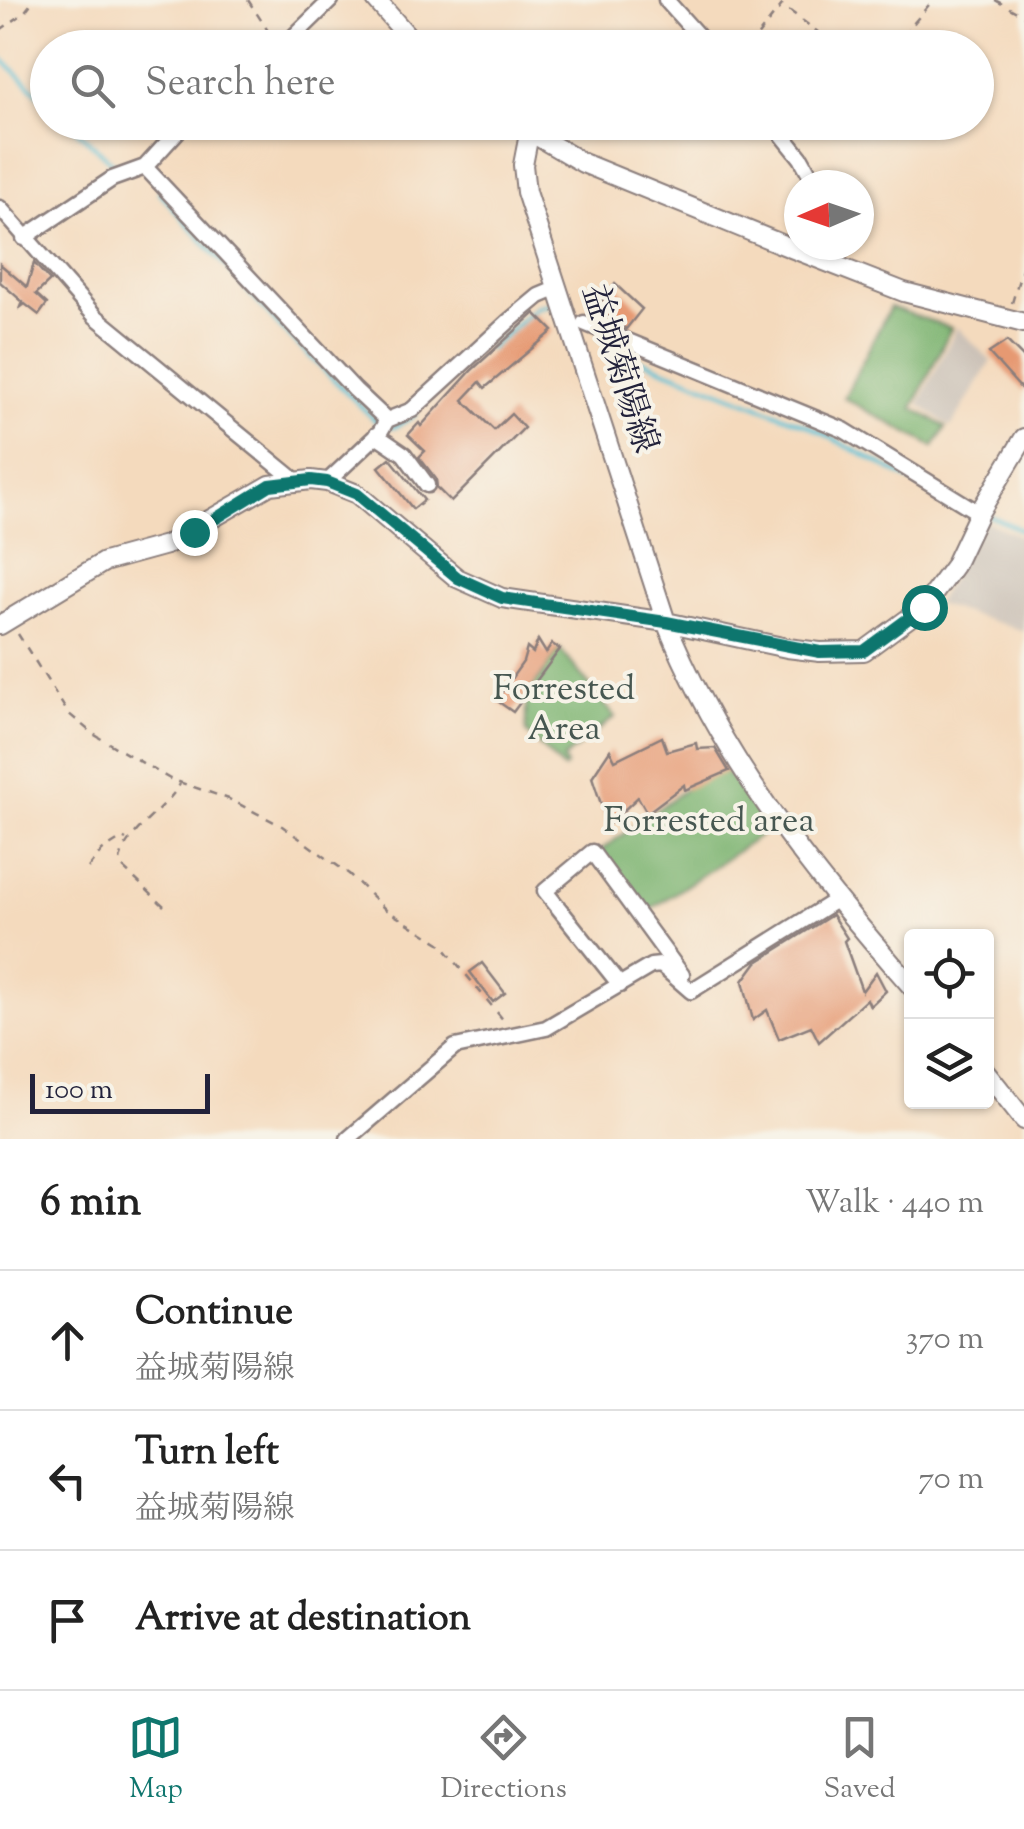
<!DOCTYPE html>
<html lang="en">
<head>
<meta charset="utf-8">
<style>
	:root { --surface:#fff; --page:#f6f6f6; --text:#222; --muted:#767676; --line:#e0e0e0; --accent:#0f766e }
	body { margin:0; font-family:"Sorts Mill Goudy","Noto Serif JP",serif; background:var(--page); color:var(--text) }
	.controls { position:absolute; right:30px; bottom:30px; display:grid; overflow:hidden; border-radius:10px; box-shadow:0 2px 8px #0004 }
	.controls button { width:90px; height:90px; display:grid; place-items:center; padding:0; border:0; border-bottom:2px solid var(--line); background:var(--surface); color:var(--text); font:50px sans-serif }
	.compass { position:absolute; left:784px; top:170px; width:90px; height:90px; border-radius:50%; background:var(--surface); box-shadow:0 2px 8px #0004; rotate:268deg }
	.scale { position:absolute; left:30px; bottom:25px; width:180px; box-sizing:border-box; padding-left:10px; border:5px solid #22223b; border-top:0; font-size:28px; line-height:35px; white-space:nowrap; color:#22223b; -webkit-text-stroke:8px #f7f3e8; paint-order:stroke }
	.stop { position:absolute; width:30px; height:30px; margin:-22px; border:8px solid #0f766e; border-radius:50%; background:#fff }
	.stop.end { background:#0f766e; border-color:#fff; box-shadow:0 2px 10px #0008 }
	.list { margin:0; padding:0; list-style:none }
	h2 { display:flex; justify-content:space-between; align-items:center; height:130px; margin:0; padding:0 40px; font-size:42px }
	h2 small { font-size:32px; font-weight:400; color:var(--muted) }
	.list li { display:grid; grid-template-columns:65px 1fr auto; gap:30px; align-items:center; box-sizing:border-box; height:140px; padding:0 40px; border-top:2px solid var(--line) }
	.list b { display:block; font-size:38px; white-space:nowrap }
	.list p { margin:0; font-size:32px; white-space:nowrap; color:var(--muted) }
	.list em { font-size:32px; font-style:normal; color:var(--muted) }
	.icon { flex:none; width:55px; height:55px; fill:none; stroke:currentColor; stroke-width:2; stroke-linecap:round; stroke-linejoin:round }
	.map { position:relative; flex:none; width:1024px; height:1139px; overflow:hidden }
	.search { position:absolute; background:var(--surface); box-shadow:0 2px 8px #0004; left:30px; right:30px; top:30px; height:110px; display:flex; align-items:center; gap:25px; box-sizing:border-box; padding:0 35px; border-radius:55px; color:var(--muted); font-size:38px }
	.sheet { height:550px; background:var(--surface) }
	nav { display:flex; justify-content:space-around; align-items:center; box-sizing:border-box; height:140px; border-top:2px solid var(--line); background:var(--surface); font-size:28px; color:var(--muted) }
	nav a { display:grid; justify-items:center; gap:5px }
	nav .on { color:var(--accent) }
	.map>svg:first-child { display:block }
</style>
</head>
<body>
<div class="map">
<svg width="1024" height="1139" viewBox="0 0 1024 1139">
	<rect width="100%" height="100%" fill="#f7f3e8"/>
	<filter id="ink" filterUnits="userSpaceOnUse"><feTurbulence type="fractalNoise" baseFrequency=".01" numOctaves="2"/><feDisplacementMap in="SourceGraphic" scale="20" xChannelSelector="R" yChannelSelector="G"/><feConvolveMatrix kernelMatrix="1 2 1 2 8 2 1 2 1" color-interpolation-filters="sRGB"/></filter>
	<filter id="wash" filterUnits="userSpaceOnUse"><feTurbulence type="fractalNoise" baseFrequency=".0048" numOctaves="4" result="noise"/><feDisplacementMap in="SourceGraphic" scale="40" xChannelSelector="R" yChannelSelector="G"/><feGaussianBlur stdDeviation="2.25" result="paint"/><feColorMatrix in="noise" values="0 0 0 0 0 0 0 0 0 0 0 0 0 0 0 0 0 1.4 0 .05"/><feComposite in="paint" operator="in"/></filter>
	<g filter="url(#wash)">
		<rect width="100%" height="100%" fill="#f4dabd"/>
		<path fill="#ccc2b8" d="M 957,327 L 991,361 L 951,427 L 919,404 Z
			M 985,521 L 1024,538 L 1024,631 L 936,604 Z"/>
		<path fill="#7db471" stroke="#506b56" stroke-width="2.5" d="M 890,307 L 951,328 L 913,408 L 946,427 L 934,447 L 844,398 Z
			M 560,649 L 615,717 L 563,759 L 566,766 L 563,769 L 526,732 L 526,698 Z
			M 720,764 L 770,829 L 644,914 L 597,853 Z"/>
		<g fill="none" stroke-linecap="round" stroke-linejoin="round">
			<path stroke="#59c1d6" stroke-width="4" d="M 0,57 L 48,103
				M 68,122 L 119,169
				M 159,192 L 281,328 L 379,424
				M 599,336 L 615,350 L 809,426 L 929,490
				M 489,349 L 537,307 L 551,304
				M 388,427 L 395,427 L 415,415
				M 990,516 L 1024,531"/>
		</g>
		<g id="blocks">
			<path fill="#e69972" d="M 34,263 L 50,281 L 36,294 L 47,304 L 39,315 L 25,304 L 21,307 L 23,302 L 0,282 L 0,264 L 27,287 Z
				M 615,284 L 642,309 L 626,329 L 596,308 Z
				M 535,313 L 553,331 L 485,388 L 480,382 L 463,400 L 494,430 L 511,414 L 524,428 L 451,502 L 437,488 L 436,479 L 419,457 L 425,451 L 408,435 L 419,423 L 421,426 L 472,370 Z
				M 1007,341 L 1024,358 L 1024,392 L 989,353 Z
				M 390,458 L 424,500 L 413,509 L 379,467 Z
				M 538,640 L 546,653 L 552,644 L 560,649 L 513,712 L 496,700 L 523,662 L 527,648 L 533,653 Z
				M 662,737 L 667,751 L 696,743 L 697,749 L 715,748 L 729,771 L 685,790 L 684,785 L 647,813 L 638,797 L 608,825 L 592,777 L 610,750 L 615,760 Z
				M 832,915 L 847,938 L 844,941 L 862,991 L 876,972 L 886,991 L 870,1006 L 867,999 L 819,1042 L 811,1026 L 779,1039 L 767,1010 L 753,1020 L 743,981 L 757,962 Z
				M 482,963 L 505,993 L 493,1002 L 470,972 Z"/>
		</g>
	</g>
	<g filter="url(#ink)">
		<use href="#blocks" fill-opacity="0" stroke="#8b7e7c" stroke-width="2.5"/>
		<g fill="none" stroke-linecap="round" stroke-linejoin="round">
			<defs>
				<path id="street" d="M 666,0 L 709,48
					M 282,48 L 331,0
					M 772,122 L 801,158 L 816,185
					M 145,167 L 355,390 L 387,420
					M 0,208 L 95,316 L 295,480
					M 24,238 L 112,179 L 145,167 L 186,122
					M 584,323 L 844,430 L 979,513
					M 376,435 L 404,454 L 427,485
					M 327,482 L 380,432 L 387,420 L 412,410 L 509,321 L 539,296 L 558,288
					M 620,985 L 545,891 L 592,852 L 682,975
					M 348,1139 L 455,1047 L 546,1028 L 651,966 L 661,965 L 691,991 L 836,900"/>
				<path id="secondary" d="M 376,0 L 418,48
					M 513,122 L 583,163 L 791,248 L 904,292 L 1024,323
					M 529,134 L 523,165 L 526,192 L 666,622 C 721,759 815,877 912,987
					M 0,625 L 104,562 L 166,545 L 270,485 L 311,480 L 327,482 L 357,494 L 457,578 L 502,598 L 666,622 L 787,648 L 820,652 L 864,651 L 924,607 L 954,566 L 979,513 L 1024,438
					M 986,1072 L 1024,1120"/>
			</defs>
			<use href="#street" stroke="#8b7e7c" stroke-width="19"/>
			<use href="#secondary" stroke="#8b7e7c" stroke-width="22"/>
			<path stroke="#8b7e7c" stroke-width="2.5" stroke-dasharray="8 8" stroke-linecap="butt" d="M 248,0 L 272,37
				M 995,0 L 1024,16
				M 0,30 L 23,14 L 34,0
				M 748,48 L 782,5 L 839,48
				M 893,48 L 933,0
				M 1012,303 L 1024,262
				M 18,634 L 68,713 L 93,734 L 170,779 L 229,799 L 282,826 L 349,874 L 386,910 L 440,943 L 505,1022
				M 88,868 L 102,851 L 122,838 L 126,840
				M 164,906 L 120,865 C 119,836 165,811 180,784"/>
			<use href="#street" stroke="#fff" stroke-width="14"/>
			<use href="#secondary" stroke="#fff" stroke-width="18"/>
		</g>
	</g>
	<g fill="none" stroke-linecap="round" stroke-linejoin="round" filter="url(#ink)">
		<path stroke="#0f766e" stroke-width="12" d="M 194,532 L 270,485 L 311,480 L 327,482 L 357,494 L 458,578 L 502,598 L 666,622 L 820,652 L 864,651 L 924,607"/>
	</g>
	<g text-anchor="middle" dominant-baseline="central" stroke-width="8" stroke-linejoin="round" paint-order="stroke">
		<g font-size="35" fill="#22223b" stroke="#f7f3e8">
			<text transform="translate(618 369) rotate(72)">益城菊陽線</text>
		</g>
		<g font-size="35" fill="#475751" stroke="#f7f3e8">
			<text x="564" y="690">Forrested<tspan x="564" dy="40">Area</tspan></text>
			<text x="709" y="822">Forrested area</text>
		</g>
	</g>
</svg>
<div class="controls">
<button><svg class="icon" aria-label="locate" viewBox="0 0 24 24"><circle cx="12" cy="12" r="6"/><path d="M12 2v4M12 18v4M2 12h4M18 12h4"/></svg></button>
<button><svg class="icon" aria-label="layers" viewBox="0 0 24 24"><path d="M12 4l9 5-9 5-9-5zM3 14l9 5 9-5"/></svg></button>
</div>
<svg class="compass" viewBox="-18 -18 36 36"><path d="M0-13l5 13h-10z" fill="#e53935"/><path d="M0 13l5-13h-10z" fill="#767676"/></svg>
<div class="scale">100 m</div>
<div class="stop" style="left:924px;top:607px"></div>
<div class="stop end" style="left:194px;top:532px"></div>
<div class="search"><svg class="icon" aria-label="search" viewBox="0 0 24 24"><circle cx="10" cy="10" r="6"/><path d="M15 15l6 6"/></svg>Search here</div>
</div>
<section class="sheet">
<h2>6 min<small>Walk · 440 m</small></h2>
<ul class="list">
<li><svg class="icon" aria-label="ahead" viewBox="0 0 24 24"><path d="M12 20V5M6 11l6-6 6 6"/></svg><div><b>Continue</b><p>益城菊陽線</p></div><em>370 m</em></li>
<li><svg class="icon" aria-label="left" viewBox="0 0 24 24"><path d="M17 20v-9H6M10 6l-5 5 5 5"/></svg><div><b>Turn left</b><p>益城菊陽線</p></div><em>70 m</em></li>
<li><svg class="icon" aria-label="arrive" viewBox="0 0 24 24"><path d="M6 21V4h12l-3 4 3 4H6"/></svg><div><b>Arrive at destination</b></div></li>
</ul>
</section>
<nav>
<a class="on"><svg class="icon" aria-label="map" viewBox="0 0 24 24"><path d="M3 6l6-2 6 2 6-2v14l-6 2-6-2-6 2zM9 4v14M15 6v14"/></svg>Map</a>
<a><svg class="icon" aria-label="directions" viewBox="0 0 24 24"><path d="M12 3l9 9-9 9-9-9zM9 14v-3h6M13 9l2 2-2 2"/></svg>Directions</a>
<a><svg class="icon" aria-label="saved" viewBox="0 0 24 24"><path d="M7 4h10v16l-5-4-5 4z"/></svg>Saved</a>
</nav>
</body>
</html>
